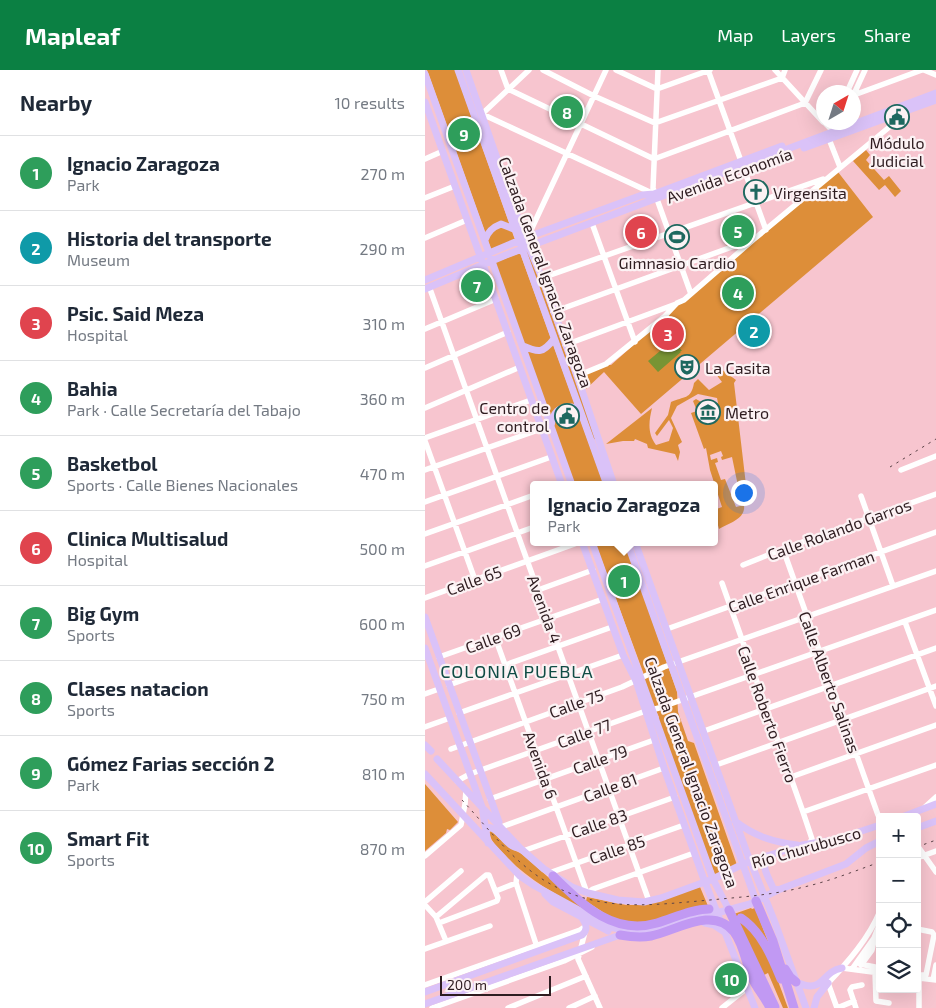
<!DOCTYPE html>
<html lang="en">
<head>
<meta charset="utf-8">
<style>
	:root { --surface:#fff; --page:#f2f2f3; --text:#1f2937; --muted:#747a83; --line:#e0e1e3; --accent:#0b8043 }
	body { margin:0; font-family:"Exo 2",sans-serif; background:var(--page); color:var(--text) }
	.controls { position:absolute; right:15px; bottom:15px; display:grid; overflow:hidden; border-radius:5px; box-shadow:0 5px 20px #0002 }
	.controls button { width:45px; height:45px; display:grid; place-items:center; padding:0; border:0; border-bottom:1px solid var(--line); background:var(--surface); color:var(--text); font:25px sans-serif }
	.compass { position:absolute; left:391px; top:15px; width:45px; height:45px; border-radius:50%; background:var(--surface); box-shadow:0 5px 20px #0002; rotate:39deg }
	.scale { position:absolute; left:15px; bottom:12px; width:111px; box-sizing:border-box; padding-left:5px; border:2px solid #2e1c20; border-top:0; font-size:14px; line-height:18px; white-space:nowrap; color:#2e1c20; -webkit-text-stroke:4px #fcf2f4; paint-order:stroke }
	.you { position:absolute; left:318px; top:422px; width:18px; height:18px; margin:-12px; border:4px solid #fff; border-radius:50%; background:#1a73e8; box-shadow:0 0 0 8px #1a73e833 }
	.badge { display:grid; place-items:center; width:32px; height:32px; border-radius:50%; background:var(--accent); color:#fff; font-size:16px; font-weight:700 }
	.pin { position:absolute; translate:-50% -50%; border:2px solid #fff; box-shadow:0 1px 5px #0006 }
	.popup { position:absolute; left:105px; top:411px; width:188px; height:65px; box-sizing:border-box; display:grid; place-content:center; border-radius:5px; background:var(--surface); filter:drop-shadow(0 1px 4px #0005); font-size:16px; white-space:nowrap; color:var(--muted) }
	.popup b { font-size:19px; color:var(--text) }
	.popup::after { content:''; position:absolute; left:50%; top:100%; margin-left:-10px; border:10px solid transparent; border-top-color:var(--surface) }
	.list { margin:0; padding:0; list-style:none }
	h2 { display:flex; justify-content:space-between; align-items:center; height:65px; margin:0; padding:0 20px; font-size:21px }
	h2 small { font-size:16px; font-weight:400; color:var(--muted) }
	.list li { display:grid; grid-template-columns:32px 1fr auto; gap:15px; align-items:center; box-sizing:border-box; height:75px; padding:0 20px; border-top:1px solid var(--line) }
	.list b { display:block; font-size:19px; white-space:nowrap }
	.list p { margin:0; font-size:16px; white-space:nowrap; color:var(--muted) }
	.list em { font-size:16px; font-style:normal; color:var(--muted) }
	.icon { flex:none; width:28px; height:28px; fill:none; stroke:currentColor; stroke-width:2; stroke-linecap:round; stroke-linejoin:round }
	.map { position:relative; flex:none; width:511px; height:938px; overflow:hidden }
	header { display:flex; align-items:center; gap:30px; box-sizing:border-box; height:70px; padding:0 25px; background:var(--accent); color:#fff }
	header strong { font-size:24px }
	nav { display:flex; gap:28px; margin-inline-start:auto; font-size:18px }
	main { display:flex }
	aside { flex:1; background:var(--surface) }
	.map>svg:first-child { display:block }
</style>
</head>
<body>
<header>
<strong>Mapleaf</strong>
<nav><a>Map</a><a>Layers</a><a>Share</a></nav>
</header>
<main>
<aside>
<h2>Nearby<small>10 results</small></h2>
<ul class="list">
<li><span class="badge" style="background:#2e9e5b">1</span><div><b>Ignacio Zaragoza</b><p>Park</p></div><em>270 m</em></li>
<li><span class="badge" style="background:#0f9aa8">2</span><div><b>Historia del transporte</b><p>Museum</p></div><em>290 m</em></li>
<li><span class="badge" style="background:#e0444e">3</span><div><b>Psic. Said Meza</b><p>Hospital</p></div><em>310 m</em></li>
<li><span class="badge" style="background:#2e9e5b">4</span><div><b>Bahia</b><p>Park · Calle Secretaría del Tabajo</p></div><em>360 m</em></li>
<li><span class="badge" style="background:#2e9e5b">5</span><div><b>Basketbol</b><p>Sports · Calle Bienes Nacionales</p></div><em>470 m</em></li>
<li><span class="badge" style="background:#e0444e">6</span><div><b>Clinica Multisalud</b><p>Hospital</p></div><em>500 m</em></li>
<li><span class="badge" style="background:#2e9e5b">7</span><div><b>Big Gym</b><p>Sports</p></div><em>600 m</em></li>
<li><span class="badge" style="background:#2e9e5b">8</span><div><b>Clases natacion</b><p>Sports</p></div><em>750 m</em></li>
<li><span class="badge" style="background:#2e9e5b">9</span><div><b>Gómez Farias sección 2</b><p>Park</p></div><em>810 m</em></li>
<li><span class="badge" style="background:#2e9e5b">10</span><div><b>Smart Fit</b><p>Sports</p></div><em>870 m</em></li>
</ul>
</aside>
<div class="map">
<svg width="511" height="938" viewBox="0 0 511 938">
	<rect width="100%" height="100%" fill="#f7c5cf"/>
	<path fill="#dd8e39" d="M 2,0 L 30,0 L 90,170 L 66,179 Z
		M 441,80 L 445,85 L 441,90 L 459,110 L 464,106 L 476,121 L 470,127 L 460,115 L 454,120 L 428,91 Z
		M 413,102 L 448,147 L 216,344 L 179,302 L 161,319 L 155,302 L 178,294 L 186,295 L 257,232 Z
		M 318,155 L 321,163 L 316,164 L 318,170 L 302,176 L 297,163 Z
		M 103,180 L 104,182 L 172,371 L 168,368 L 101,181 Z
		M 95,183 L 179,415 L 150,415 L 69,193 Z
		M 292,296 L 311,310 L 309,313 L 321,415 L 313,416 L 307,387 L 297,390 L 296,387 L 298,386 L 296,381 L 285,385 L 286,390 L 292,388 L 293,392 L 290,393 L 296,410 L 300,409 L 311,437 L 319,435 C 321,449 304,453 294,459 L 289,440 L 297,437 L 285,400 L 281,378 L 279,379 L 266,343 L 272,341 L 268,331 L 271,329 L 283,336 L 278,338 L 277,344 L 279,347 L 285,347 L 289,343 L 287,337 L 293,333 L 292,328 L 273,324 L 252,336 L 246,348 L 257,372 L 253,375 L 255,382 L 253,391 L 250,384 L 223,378 L 222,374 L 210,369 L 209,371 L 198,371 L 181,374 L 227,338 C 224,351 222,363 231,375 L 244,371 L 248,358 L 244,350 L 232,366 L 230,363 L 243,345 L 246,332 C 259,326 266,330 269,313 L 273,309 L 284,320 L 297,312 L 287,299 Z
		M 170,472 L 200,472 L 252,622 L 253,642 L 263,671 L 269,673 L 312,795 L 290,805 L 232,652 L 234,647 L 223,624 L 218,602 Z
		M 0,714 L 33,752 L 25,760 L 22,759 L 21,763 L 0,781 Z
		M 66,761 L 85,778 L 97,784 L 157,837 L 157,839 C 129,823 102,809 80,785 C 73,778 67,773 64,763 Z
		M 275,817 L 283,836 L 226,853 L 193,852 L 161,831 L 162,827 L 201,835 L 218,835 Z
		M 326,838 L 327,839 L 330,838 L 346,879 L 317,846 L 313,844 C 315,854 324,857 330,865 C 344,884 355,916 363,938 L 358,938 L 343,903 L 339,905 L 309,844 Z"/>
	<path fill="#789434" d="M 247,271 L 249,271 L 257,281 L 255,281 L 256,282 L 233,302 L 223,291 Z"/>
	<g fill="none" stroke-linecap="round" stroke-linejoin="round">
		<path stroke="#fff" stroke-width="5.5" d="M 76,0 L 83,19 L 229,89 L 380,33 L 396,0
			M 104,0 L 57,44 L 229,124
			M 118,0 L 169,26 L 230,53 L 357,8 L 360,0
			M 191,0 L 232,19 L 285,0
			M 233,0 L 228,118 L 266,224
			M 283,0 L 341,160
			M 350,0 L 398,52
			M 499,0 L 511,5
			M 422,22 L 432,0
			M 429,25 L 497,0
			M 428,26 L 440,0
			M 399,52 L 405,58 L 407,52
			M 416,54 L 417,52
			M 404,69 L 415,97
			M 0,89 L 18,81
			M 0,128 L 30,116
			M 168,156 L 210,272
			M 0,168 L 42,150
			M 100,168 L 106,160 L 181,0
			M 117,208 L 398,109
			M 5,219 L 224,831
			M 128,242 L 326,170
			M 0,259 L 71,229
			M 140,275 L 251,234
			M 0,298 L 83,262
			M 152,306 L 181,294 L 239,247 L 252,233 L 259,230 L 328,170 L 468,54 L 467,46
			M 0,338 L 95,297
			M 0,368 L 106,330
			M 0,371 L 50,510
			M 0,400 L 116,359
			M 476,400 L 511,386
			M 436,426 L 468,516
			M 0,432 L 126,387
			M 0,464 L 109,425
			M 358,479 L 453,745
			M 318,495 L 358,479 L 511,424
			M 0,496 L 109,457
			M 297,513 L 378,742 L 387,769 L 384,774
			M 113,520 L 168,500
			M 0,528 L 155,472
			M 480,552 L 511,636
			M 242,559 L 511,462
			M 70,567 L 162,823
			M 14,587 L 178,529
			M 24,615 L 187,557
			M 0,624 L 14,619
			M 34,643 L 198,585
			M 0,657 L 25,648
			M 279,661 L 511,578
			M 26,679 L 197,617 L 239,597 L 511,501
			M 291,695 L 511,616
			M 366,707 L 511,655
			M 32,711 L 45,704 L 218,642 L 234,638 L 511,540
			M 65,729 L 229,670
			M 500,737 L 511,727
			M 378,742 L 511,695
			M 76,757 L 239,698
			M 492,775 L 511,802
			M 98,781 L 250,727
			M 0,786 L 36,755 L 40,734 L 41,720
			M 492,788 L 511,781
			M 124,803 L 259,755
			M 92,804 L 91,813 L 112,877
			M 71,821 L 91,813
			M 163,823 L 168,819 L 269,783
			M 0,832 L 36,801
			M 0,835 L 11,847 L 21,871
			M 11,847 L 61,805 L 64,805 L 73,828 L 72,831 L 14,853
			M 492,859 L 507,862 L 509,865 L 501,905 L 492,905
			M 160,862 L 153,889 L 175,938
			M 0,879 L 65,856
			M 435,894 L 455,898
			M 436,895 L 447,880 L 449,871
			M 417,898 L 455,903
			M 427,899 L 449,868 L 455,853
			M 450,902 L 451,931 L 464,933
			M 494,908 L 511,910
			M 508,910 L 511,895
			M 0,915 L 155,860 L 161,856
			M 7,938 L 139,891 L 167,877
			M 83,938 L 161,906
			M 144,938 L 170,926
			M 297,938 L 322,918
			M 412,938 L 403,913 C 423,892 444,868 455,841
			M 412,938 L 429,931
			M 431,938 L 425,920 L 427,917 L 437,915
			M 494,938 L 494,908"/>
		<path stroke="#dac2f8" stroke-width="7" d="M 33,0 L 182,415
			M 41,0 L 100,168 L 117,208 L 152,306 L 189,415
			M 0,4 L 147,415
			M 0,32 L 137,415
			M 379,78 L 511,30
			M 60,170 C 63,161 68,157 76,154 L 91,160
			M 0,210 L 100,168 L 217,125 L 229,124 L 357,76
			M 0,219 L 81,185 L 511,23
			M 98,276 C 114,283 118,283 129,269
			M 126,356 C 128,343 133,336 147,337 L 156,344
			M 157,472 L 198,585 L 211,611 L 239,698 L 278,807 L 330,938
			M 167,472 L 288,809 L 304,840
			M 202,472 L 331,831
			M 210,472 L 322,783 L 349,850 L 381,938
			M 0,547 L 74,752
			M 0,578 L 57,737 L 63,773
			M 0,675 L 6,681
			M 12,689 L 95,778 L 119,799 L 147,817 L 163,823 L 193,830 L 219,832 L 236,828 L 288,809 L 318,794 L 342,786 L 377,775 L 409,770 L 455,755
			M 0,704 L 95,806 L 110,816 L 185,857 L 203,861 L 220,861 L 271,845 L 288,844 L 325,834 L 353,820 L 421,794 L 441,778 L 455,771
			M 477,747 L 511,734
			M 310,751 C 329,766 348,772 372,775
			M 61,757 C 75,756 80,778 95,778
			M 492,758 L 511,751
			M 342,786 C 335,796 344,808 348,818 L 353,820
			M 120,824 L 128,832 L 183,861
			M 280,853 L 289,855 L 301,863
			M 371,912 C 400,925 395,902 417,898
			M 0,922 L 157,865 C 163,860 162,855 157,848
			M 0,934 L 195,865
			M 389,938 L 392,927 L 403,913"/>
		<path stroke="#c199f3" stroke-width="9" d="M 128,806 C 157,834 188,866 232,853 C 249,848 266,839 284,839
			M 331,831 L 348,871 L 369,938
			M 304,840 L 350,937
			M 316,848 C 336,861 347,887 356,909
			M 195,865 C 206,867 216,868 226,866 C 251,861 288,835 309,862 C 319,875 321,894 327,908 C 332,919 340,927 345,938
			M 360,899 L 365,907 L 371,912"/>
		<path stroke="#5c4348" stroke-width="1" stroke-dasharray="2.5 5" stroke-linecap="butt" d="M 465,397 L 511,369
			M 37,730 C 63,758 88,792 122,812 C 174,843 227,835 285,830 C 316,827 348,825 379,817 C 405,811 430,801 455,792
			M 492,777 L 511,770"/>
	</g>
	<defs>
		<symbol id="civic-ring" viewBox="-11 -11 22 22"><circle r="9.5" fill="#fcf2f4" stroke="#1e685f" stroke-width="1.5"/><path d="M-.6-6.5H3V-4.5H.6V-3L4-1V1h2V6H-6V1h2V-1L-.6-3ZM-1.2 2.5V6h2.4V2.5Z" fill="#1e685f"/></symbol>
		<symbol id="church-ring" viewBox="-11 -11 22 22"><circle r="9.5" fill="#fcf2f4" stroke="#1e685f" stroke-width="1.5"/><path d="M-1.2-6h2.4v3.5h3.3v2.4h-3.3V6h-2.4V-.1h-3.3v-2.4h3.3Z" fill="#1e685f"/></symbol>
		<symbol id="stadium-ring" viewBox="-11 -11 22 22"><circle r="9.5" fill="#fcf2f4" stroke="#1e685f" stroke-width="1.5"/><path d="M0-5a6.5 5 0 1 0 0 10a6.5 5 0 1 0 0-10ZM-3.5-1.8h7v3.6h-7Z" fill="#1e685f"/></symbol>
		<symbol id="theatre-ring" viewBox="-11 -11 22 22"><circle r="9.5" fill="#fcf2f4" stroke="#1e685f" stroke-width="1.5"/><path d="M-5-5.5Q0-4 5-5.5V0Q5 5 0 6Q-5 5-5 0ZM-3.3-2.5H-1v1.5H-3.3ZM1-2.5H3.3v1.5H1ZM-2.8 1Q0 5.5 2.8 1Z" fill="#1e685f"/></symbol>
		<symbol id="museum-ring" viewBox="-11 -11 22 22"><circle r="9.5" fill="#fcf2f4" stroke="#1e685f" stroke-width="1.5"/><path d="M0-6L6-3V-2H-6V-3ZM-5-1h2V3h-2ZM-1-1h2V3h-2ZM3-1h2V3H3ZM-6 4H6V6H-6Z" fill="#1e685f"/></symbol>
	</defs>
	<g fill-rule="evenodd">
		<use href="#civic-ring" x="458" y="33" width="28" height="28"/>
		<use href="#church-ring" x="317" y="108" width="28" height="28"/>
		<use href="#stadium-ring" x="238" y="153" width="28" height="28"/>
		<use href="#theatre-ring" x="248" y="283" width="28" height="28"/>
		<use href="#museum-ring" x="269" y="328" width="28" height="28"/>
		<use href="#civic-ring" x="128" y="332" width="28" height="28"/>
	</g>
	<g text-anchor="middle" dominant-baseline="central" stroke-width="4.5" stroke-linejoin="round" paint-order="stroke">
		<g font-size="16" fill="#2e1c20" stroke="#fcf2f4" text-anchor="start">
			<text x="472" y="72" text-anchor="middle">Módulo<tspan x="472" dy="18">Judicial</tspan></text>
			<text x="348" y="122">Virgensita</text>
			<text x="252" y="192" text-anchor="middle">Gimnasio Cardio</text>
			<text x="280" y="297">La Casita</text>
			<text x="124" y="337" text-anchor="end">Centro de<tspan x="124" dy="18">control</tspan></text>
			<text x="300" y="342">Metro</text>
		</g>
		<g font-size="16" fill="#2e1c20" stroke="#fcf2f4">
			<text transform="translate(304 105) rotate(-20)">Avenida Economía</text>
			<text transform="translate(121 202) rotate(70)">Calzada General Ignacio Zaragoza</text>
			<text transform="translate(414 459) rotate(-20)">Calle Rolando Garros</text>
			<text transform="translate(49 510) rotate(-20)">Calle 65</text>
			<text transform="translate(376 511) rotate(-20)">Calle Enrique Farman</text>
			<text transform="translate(120 539) rotate(70)">Avenida 4</text>
			<text transform="translate(68 568) rotate(-20)">Calle 69</text>
			<text transform="translate(405 612) rotate(70)">Calle Alberto Salinas</text>
			<text transform="translate(151 633) rotate(-20)">Calle 75</text>
			<text transform="translate(343 644) rotate(70)">Calle Roberto Fierro</text>
			<text transform="translate(159 663) rotate(-20)">Calle 77</text>
			<text transform="translate(175 689) rotate(-20)">Calle 79</text>
			<text transform="translate(116 695) rotate(70)">Avenida 6</text>
			<text transform="translate(267 702) rotate(70)">Calzada General Ignacio Zaragoza</text>
			<text transform="translate(185 717) rotate(-20)">Calle 81</text>
			<text transform="translate(174 753) rotate(-19)">Calle 83</text>
			<text transform="translate(381 777) rotate(-16)">Río Churubusco</text>
			<text transform="translate(192 779) rotate(-19)">Calle 85</text>
		</g>
		<g font-size="18" letter-spacing="1" fill="#104c45" stroke="#fcf2f4">
			<text x="92" y="601">COLONIA PUEBLA</text>
		</g>
	</g>
</svg>
<div class="controls">
<button>+</button>
<button>−</button>
<button><svg class="icon" aria-label="locate" viewBox="0 0 24 24"><circle cx="12" cy="12" r="6"/><path d="M12 2v4M12 18v4M2 12h4M18 12h4"/></svg></button>
<button><svg class="icon" aria-label="layers" viewBox="0 0 24 24"><path d="M12 4l9 5-9 5-9-5zM3 14l9 5 9-5"/></svg></button>
</div>
<svg class="compass" viewBox="-18 -18 36 36"><path d="M0-13l5 13h-10z" fill="#e53935"/><path d="M0 13l5-13h-10z" fill="#747a83"/></svg>
<div class="scale">200 m</div>
<div class="you"></div>
<div class="pin badge" style="left:199px;top:511px;background:#2e9e5b">1</div>
<div class="popup"><b>Ignacio Zaragoza</b>Park</div>
<div class="pin badge" style="left:329px;top:261px;background:#0f9aa8">2</div>
<div class="pin badge" style="left:243px;top:264px;background:#e0444e">3</div>
<div class="pin badge" style="left:313px;top:223px;background:#2e9e5b">4</div>
<div class="pin badge" style="left:313px;top:161px;background:#2e9e5b">5</div>
<div class="pin badge" style="left:216px;top:162px;background:#e0444e">6</div>
<div class="pin badge" style="left:52px;top:216px;background:#2e9e5b">7</div>
<div class="pin badge" style="left:142px;top:42px;background:#2e9e5b">8</div>
<div class="pin badge" style="left:39px;top:64px;background:#2e9e5b">9</div>
<div class="pin badge" style="left:306px;top:909px;background:#2e9e5b">10</div>
</div>
</main>
</body>
</html>
